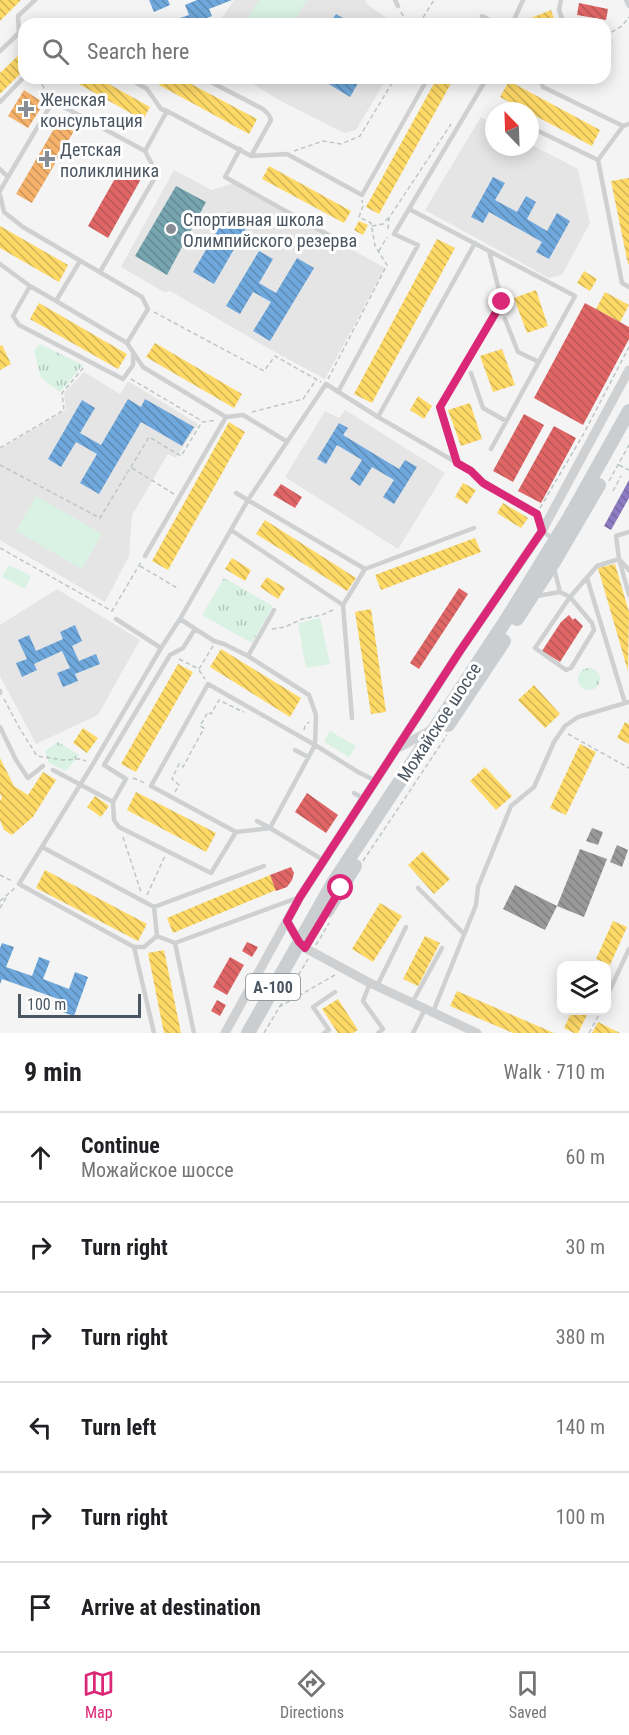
<!DOCTYPE html>
<html lang="en">
<head>
<meta charset="utf-8">
<style>
	:root { --surface:#fff; --page:#f6f6f6; --text:#202124; --muted:#757577; --line:#e0e0e0; --accent:#db2777 }
	body { margin:0; font-family:"Roboto Condensed",sans-serif; background:var(--page); color:var(--text) }
	.controls { position:absolute; right:18px; bottom:18px; display:grid; overflow:hidden; border-radius:12px; box-shadow:0 3px 15px #0003 }
	.controls button { width:54px; height:54px; display:grid; place-items:center; padding:0; border:0; border-bottom:2px solid var(--line); background:var(--surface); color:var(--text); font:30px sans-serif }
	.compass { position:absolute; left:485px; top:102px; width:54px; height:54px; border-radius:50%; background:var(--surface); box-shadow:0 3px 15px #0003; rotate:337deg }
	.scale { position:absolute; left:18px; bottom:15px; width:123px; box-sizing:border-box; padding-left:6px; border:3px solid #4a5661; border-top:0; font-size:16px; line-height:21px; white-space:nowrap; color:#4a5661; -webkit-text-stroke:4px #fff; paint-order:stroke }
	.stop { position:absolute; width:18px; height:18px; margin:-14px; border:4px solid #db2777; border-radius:50%; background:#fff }
	.stop.end { background:#db2777; border-color:#fff; box-shadow:0 2px 6px #0008 }
	.list { margin:0; padding:0; list-style:none }
	h2 { display:flex; justify-content:space-between; align-items:center; height:78px; margin:0; padding:0 24px; font-size:26px }
	h2 small { font-size:20px; font-weight:400; color:var(--muted) }
	.list li { display:grid; grid-template-columns:39px 1fr auto; gap:18px; align-items:center; box-sizing:border-box; height:90px; padding:0 24px; border-top:2px solid var(--line) }
	.list b { display:block; font-size:22px; white-space:nowrap }
	.list p { margin:0; font-size:20px; white-space:nowrap; color:var(--muted) }
	.list em { font-size:20px; font-style:normal; color:var(--muted) }
	.icon { flex:none; width:33px; height:33px; fill:none; stroke:currentColor; stroke-width:2; stroke-linecap:round; stroke-linejoin:round }
	.map { position:relative; flex:none; width:629px; height:1033px; overflow:hidden }
	.search { position:absolute; background:var(--surface); box-shadow:0 3px 15px #0003; left:18px; right:18px; top:18px; height:66px; display:flex; align-items:center; gap:15px; box-sizing:border-box; padding:0 21px; border-radius:18px; color:var(--muted); font-size:22px }
	.sheet { height:618px; background:var(--surface) }
	nav { display:flex; justify-content:space-around; align-items:center; box-sizing:border-box; height:84px; border-top:2px solid var(--line); background:var(--surface); font-size:16px; color:var(--muted) }
	nav a { display:grid; justify-items:center; gap:3px }
	nav .on { color:var(--accent) }
	.map>svg:first-child { display:block }
</style>
</head>
<body>
<div class="map">
<svg width="629" height="1033" viewBox="0 0 629 1033">
	<defs>
		<pattern id="park-tufts" width="24" height="20" patternUnits="userSpaceOnUse" patternTransform="scale(1.5)"><rect width="24" height="20" fill="#d9f2e3"/><path d="M3 7l-1-3M5 7V3M7 7l1-3M15 17l-1-3M17 17v-4M19 17l1-3" fill="none" stroke="#b2c7bb"/></pattern>
		<pattern id="homes-back-hatch" width="6" height="6" patternUnits="userSpaceOnUse" patternTransform="scale(1.5)"><rect width="6" height="6" fill="#ffd966"/><path d="M-1 5l2 2M0 0l6 6M5-1l2 2" fill="none" stroke="#d0b357"/></pattern>
		<pattern id="shops-back-hatch" width="6" height="6" patternUnits="userSpaceOnUse" patternTransform="scale(1.5)"><rect width="6" height="6" fill="#e06666"/><path d="M-1 5l2 2M0 0l6 6M5-1l2 2" fill="none" stroke="#b85757"/></pattern>
		<pattern id="offices-back-hatch" width="6" height="6" patternUnits="userSpaceOnUse" patternTransform="scale(1.5)"><rect width="6" height="6" fill="#8e7cc3"/><path d="M-1 5l2 2M0 0l6 6M5-1l2 2" fill="none" stroke="#7668a2"/></pattern>
		<pattern id="schools-back-hatch" width="6" height="6" patternUnits="userSpaceOnUse" patternTransform="scale(1.5)"><rect width="6" height="6" fill="#6fa8dc"/><path d="M-1 5l2 2M0 0l6 6M5-1l2 2" fill="none" stroke="#5d8cb6"/></pattern>
		<pattern id="health-back-hatch" width="6" height="6" patternUnits="userSpaceOnUse" patternTransform="scale(1.5)"><rect width="6" height="6" fill="#f6b26b"/><path d="M-1 5l2 2M0 0l6 6M5-1l2 2" fill="none" stroke="#c9945b"/></pattern>
		<pattern id="public-back-hatch" width="6" height="6" patternUnits="userSpaceOnUse" patternTransform="scale(1.5)"><rect width="6" height="6" fill="#76a5af"/><path d="M-1 5l2 2M0 0l6 6M5-1l2 2" fill="none" stroke="#638992"/></pattern>
		<pattern id="industry-back-hatch" width="6" height="6" patternUnits="userSpaceOnUse" patternTransform="scale(1.5)"><rect width="6" height="6" fill="#999"/><path d="M-1 5l2 2M0 0l6 6M5-1l2 2" fill="none" stroke="#7f8080"/></pattern>
	</defs>
	<rect width="100%" height="100%" fill="#f4f4f4"/>
	<path fill="#e6e5e6" d="M 234,0 L 365,0 L 368,5 L 395,24 L 218,24 Z
		M 243,78 L 387,78 L 356,130 L 344,133 L 279,100 Z
		M 481,117 L 494,124 L 494,147 L 530,147 L 530,144 L 578,169 L 590,223 L 562,275 L 549,278 L 425,210 Z
		M 174,170 L 212,190 L 234,183 L 385,268 L 325,379 L 273,351 L 170,291 L 164,292 L 121,267 Z
		M 84,372 L 120,394 L 128,381 L 198,424 L 176,458 L 168,454 L 132,515 L 129,556 L 105,602 L 0,540 L 0,449 L 66,410 L 64,393 Z
		M 345,410 L 445,473 L 398,549 L 285,477 L 325,411 L 339,418 Z
		M 57,589 L 140,640 L 98,715 L 36,744 L 0,676 L 0,625 Z"/>
	<path fill="url(#park-tufts)" d="M 40,344 L 83,365 L 60,392 L 41,378 L 34,351 Z
		M 224,578 L 273,606 L 252,643 L 202,615 Z
		M578 679a11 11 0 1 1 22 0a11 11 0 1 1-22 0Z
		M 58,742 L 79,755 L 66,771 L 49,763 L 45,751 Z"/>
	<path fill="#d9f2e3" d="M 259,0 L 307,0 L 292,24 L 243,24 Z
		M 36,496 L 102,534 L 82,569 L 16,531 Z
		M 9,565 L 31,576 L 25,589 L 2,577 Z
		M 320,618 L 330,664 L 306,668 L 298,623 Z
		M 330,731 L 356,746 L 349,757 L 324,742 Z"/>
	<path fill="url(#homes-back-hatch)" d="M 0,0 L 21,0 L 0,21 Z
		M 551,10 L 556,24 L 533,24 L 531,18 Z
		M 23,51 L 24,70 L 0,94 L 0,73 Z
		M 68,78 L 98,78 L 150,107 L 143,120 Z
		M 163,78 L 180,78 L 257,119 L 249,134 L 159,85 Z
		M 437,78 L 454,78 L 379,214 L 366,207 Z
		M 509,81 L 600,130 L 592,146 L 530,113 L 530,111 L 527,111 L 500,97 Z
		M 269,166 L 351,211 L 344,223 L 262,179 Z
		M 629,178 L 629,264 L 628,264 L 611,181 Z
		M 359,221 L 368,225 L 363,235 L 354,230 Z
		M 0,226 L 68,265 L 59,282 L 0,248 Z
		M 437,239 L 455,248 L 372,403 L 354,394 Z
		M 584,271 L 597,279 L 590,291 L 577,283 Z
		M 536,290 L 548,326 L 527,333 L 514,298 Z
		M 605,292 L 629,305 L 620,322 L 596,309 Z
		M 39,303 L 127,354 L 118,369 L 30,319 Z
		M 155,343 L 242,394 L 234,408 L 146,357 Z
		M 2,345 L 11,364 L 0,370 L 0,346 Z
		M 502,349 L 515,385 L 493,392 L 480,356 Z
		M 418,396 L 432,406 L 424,419 L 410,410 Z
		M 470,403 L 482,439 L 461,446 L 448,410 Z
		M 229,422 L 245,432 L 168,570 L 152,561 Z
		M 463,483 L 476,490 L 467,504 L 455,497 Z
		M 503,503 L 528,518 L 521,528 L 497,513 Z
		M 265,520 L 356,578 L 347,591 L 256,534 Z
		M 475,538 L 481,552 L 381,590 L 375,575 Z
		M 232,558 L 251,570 L 245,581 L 225,569 Z
		M 615,564 L 629,612 L 628,671 L 598,568 Z
		M 267,577 L 285,588 L 278,599 L 260,587 Z
		M 371,609 L 386,712 L 371,714 L 355,612 Z
		M 221,649 L 301,698 L 290,717 L 210,667 Z
		M 178,664 L 193,672 L 136,772 L 121,764 Z
		M 534,685 L 560,714 L 545,728 L 518,700 Z
		M 625,722 L 629,724 L 629,744 L 617,738 Z
		M 83,728 L 98,738 L 87,753 L 73,743 Z
		M 580,744 L 596,752 L 566,815 L 550,808 Z
		M 0,758 L 14,786 L 28,795 L 43,772 L 56,780 L 33,817 L 12,835 L 4,830 L 0,820 L 0,801 L 2,797 L 0,794 Z
		M 485,767 L 512,796 L 496,810 L 470,781 Z
		M 136,792 L 216,833 L 206,852 L 127,810 Z
		M 95,796 L 109,806 L 101,817 L 87,807 Z
		M 423,851 L 450,879 L 434,894 L 408,865 Z
		M 45,870 L 147,924 L 138,941 L 36,888 Z
		M 270,875 L 276,890 L 173,933 L 167,918 Z
		M 380,903 L 402,916 L 373,962 L 352,949 Z
		M 613,921 L 627,927 L 610,965 L 596,959 Z
		M 425,936 L 440,943 L 418,986 L 403,979 Z
		M 164,950 L 181,1033 L 164,1033 L 148,953 Z
		M 457,991 L 554,1033 L 513,1033 L 450,1006 Z
		M 338,999 L 358,1030 L 353,1033 L 338,1033 L 322,1009 Z
		M 572,1011 L 589,1011 L 578,1033 L 574,1033 L 564,1028 Z
		M 598,1022 L 620,1033 L 592,1033 Z"/>
	<path fill="url(#shops-back-hatch)" d="M 579,3 L 608,9 L 606,20 L 577,15 Z
		M 121,168 L 141,179 L 108,238 L 88,226 Z
		M 585,303 L 629,327 L 629,339 L 583,425 L 534,398 Z
		M 524,414 L 544,425 L 513,482 L 493,471 Z
		M 554,426 L 576,438 L 541,503 L 518,491 Z
		M 281,484 L 302,497 L 295,508 L 273,495 Z
		M 459,588 L 468,594 L 419,669 L 410,663 Z
		M 569,615 L 573,620 L 575,618 L 583,626 L 560,662 L 542,651 L 561,622 Z
		M 307,793 L 338,815 L 326,833 L 295,812 Z
		M 291,867 L 294,873 L 292,880 L 287,887 L 276,891 L 270,875 Z
		M 247,942 L 258,947 L 252,957 L 242,951 Z
		M 230,957 L 244,965 L 227,995 L 213,987 Z
		M 217,1000 L 226,1005 L 220,1016 L 211,1011 Z"/>
	<path fill="url(#offices-back-hatch)" d="M 629,480 L 629,498 L 611,530 L 604,526 Z"/>
	<path fill="url(#schools-back-hatch)" d="M 149,0 L 168,0 L 170,5 L 154,12 Z
		M 197,0 L 232,0 L 209,9 L 212,16 L 192,24 L 179,24 L 177,19 L 189,15 L 185,5 Z
		M 336,14 L 353,24 L 329,24 Z
		M 319,78 L 361,78 L 350,97 Z
		M 493,177 L 505,183 L 495,200 L 517,212 L 526,196 L 536,202 L 527,219 L 547,231 L 557,213 L 570,221 L 549,259 L 536,252 L 542,242 L 489,212 L 483,223 L 471,217 Z
		M 228,212 L 249,223 L 214,284 L 193,272 Z
		M 259,251 L 273,259 L 259,283 L 276,293 L 297,258 L 314,268 L 270,341 L 253,331 L 271,302 L 253,292 L 240,314 L 226,306 Z
		M 128,399 L 141,407 L 145,399 L 194,427 L 182,446 L 141,422 L 99,494 L 80,483 L 97,454 L 76,442 L 61,467 L 48,459 L 82,400 L 95,408 L 80,433 L 101,445 Z
		M 339,423 L 348,428 L 343,435 L 399,469 L 405,460 L 417,467 L 394,504 L 383,497 L 394,480 L 372,467 L 360,486 L 350,479 L 362,460 L 337,445 L 326,464 L 317,459 Z
		M 75,625 L 82,641 L 72,646 L 79,661 L 96,654 L 100,664 L 75,674 L 78,681 L 63,687 L 57,673 L 70,668 L 62,651 L 34,664 L 37,670 L 22,677 L 16,663 L 27,659 L 18,640 L 29,635 L 36,651 L 63,639 L 60,632 Z
		M 2,943 L 14,947 L 6,967 L 32,976 L 39,957 L 50,961 L 43,979 L 69,989 L 75,972 L 88,977 L 74,1016 L 60,1011 L 64,1001 L 2,979 L 0,984 L 0,948 Z"/>
	<path fill="url(#health-back-hatch)" d="M 24,90 L 44,103 L 28,128 L 8,116 Z
		M 62,115 L 78,124 L 32,203 L 16,194 Z"/>
	<path fill="url(#public-back-hatch)" d="M 176,186 L 206,202 L 167,275 L 135,256 Z"/>
	<path fill="url(#industry-back-hatch)" d="M 592,828 L 603,832 L 598,845 L 586,841 Z
		M 617,845 L 628,850 L 622,867 L 610,862 Z
		M 580,849 L 607,859 L 584,917 L 557,906 Z
		M 515,885 L 557,906 L 545,930 L 503,909 Z"/>
	<g fill="none" stroke-linecap="round" stroke-linejoin="round">
		<path stroke="#bcc7c4" stroke-width="1.5" stroke-dasharray="4.5 3" stroke-linecap="butt" d="M 401,12 L 408,24
			M 419,24 L 434,0
			M 605,36 L 622,26 L 629,17
			M 605,43 L 613,42
			M 38,78 L 49,96
			M 294,151 L 323,141 L 341,144 L 360,136 L 395,78
			M 372,226 L 383,224 L 388,218
			M 388,229 L 389,218 L 451,124
			M 379,251 L 387,237
			M 154,312 L 264,371 L 275,356 L 321,382
			M 131,379 L 202,421
			M 328,379 L 387,265 L 375,246 L 371,223 L 359,217 L 363,206 L 362,200
			M 252,412 L 303,399 L 316,380
			M 0,448 L 64,410 L 62,393 L 84,367
			M 0,465 L 100,518 L 149,437 L 181,456 L 202,422 L 217,420
			M 619,465 L 629,470
			M 132,468 L 174,494
			M 609,481 L 629,445
			M 613,491 L 621,476
			M 540,508 L 583,435 L 629,347
			M 0,548 L 112,611 L 141,562
			M 140,566 L 179,589
			M 272,629 L 285,627 L 302,619 L 322,615 L 335,609
			M 179,659 L 199,669 L 213,646
			M 199,670 L 205,679
			M 4,699 L 20,729 L 37,756 L 63,760 L 81,759 L 86,761
			M 304,730 L 305,726 L 309,722
			M 568,734 L 629,768
			M 133,778 L 145,783
			M 175,792 L 179,785 L 172,779 L 179,764 L 183,767 L 204,728 L 200,726 L 208,712 L 211,714 L 219,700 L 243,712 L 243,711
			M 123,837 L 141,892
			M 363,861 L 447,735
			M 0,875 L 12,881
			M 147,895 L 165,856
			M 0,901 L 15,888
			M 0,908 L 7,896
			M 316,945 L 329,923
			M 279,1007 L 335,975
			M 264,1033 L 308,959
			M 589,1033 L 601,1011"/>
		<path stroke="#ced0d2" stroke-width="4.5" d="M 395,0 L 398,6
			M 561,0 L 559,10 L 564,24
			M 626,0 L 629,6
			M 482,16 L 497,24
			M 512,24 L 523,0
			M 19,33 L 18,16 L 35,0
			M 0,51 L 19,33 L 24,32
			M 128,78 L 147,89 L 161,109 L 167,111
			M 203,78 L 263,109 L 269,115 L 271,120 L 251,156
			M 540,78 L 543,87 L 623,126 L 629,124
			M 0,102 L 24,77
			M 497,110 L 498,111
			M 530,127 L 598,160 L 622,283 L 629,287
			M 240,149 L 225,177 L 334,238 L 344,238
			M 598,160 L 623,126
			M 0,169 L 8,177 L 0,191
			M 8,177 L 53,101 L 145,151 L 167,111 L 251,156 L 287,154 L 362,195 L 428,78
			M 0,195 L 4,212 L 23,227 L 142,297 L 148,309 L 127,343 L 143,367 L 226,417 L 243,415 L 286,441
			M 409,209 L 575,296 L 491,449
			M 80,261 L 56,301 L 30,286 L 13,316 L 19,325 L 123,379 L 133,365 L 133,354
			M 0,264 L 30,286
			M 100,272 L 157,174 L 145,151
			M 56,301 L 127,343
			M 505,319 L 518,352 L 539,362
			M 471,373 L 483,408 L 506,421
			M 338,392 L 418,245 L 394,234 L 487,78
			M 378,417 L 475,243
			M 457,463 L 440,407 L 502,302 L 489,251
			M 231,530 L 343,605 L 365,569 L 236,493
			M 629,532 L 616,536 L 619,559 L 629,570
			M 145,556 L 226,417
			M 554,568 L 560,592
			M 365,569 L 474,528
			M 587,578 L 625,703
			M 537,596 L 560,592 L 570,597 L 597,566 L 619,559 L 629,595
			M 570,597 L 592,623 L 594,630 L 571,668 L 566,670 L 535,648 Z
			M 343,605 L 352,718
			M 116,619 L 161,648
			M 180,619 L 214,641 L 224,644 L 248,656
			M 0,691 L 0,693
			M 0,727 L 16,760 L 28,778 L 43,766
			M 295,750 L 308,757
			M 53,770 L 113,802 L 114,820 L 119,827 L 211,873 L 236,832
			M 354,793 L 364,799
			M 113,802 L 126,779 L 104,765 L 170,655 L 183,648 L 195,629
			M 257,821 L 270,828
			M 270,828 L 236,832 L 151,786 L 208,684 L 315,745 L 316,715 L 309,695 L 248,656 L 274,610
			M 42,847 L 154,907 L 157,936
			M 323,860 L 270,828 L 315,745 L 358,772 L 376,781
			M 418,888 L 464,934
			M 154,907 L 264,866
			M 175,943 L 297,898
			M 134,947 L 144,947 L 157,936 L 175,943 L 194,1033
			M 370,983 L 363,1001 L 383,1029 L 378,1033
			M 377,986 L 406,927
			M 606,998 L 629,949
			M 412,1003 L 442,948
			M 433,1012 L 476,905 L 478,887 L 511,806 L 534,787 L 554,742 L 565,726 L 578,717 L 629,702
			M 154,1033 L 134,947 L 19,884 L 93,764 L 161,648 L 180,619 L 248,500 L 326,384 L 378,417 L 471,471 L 483,483 L 537,514 L 542,531 L 553,539
			M 324,1033 L 329,1030 L 313,1007 L 335,992
			M 413,1033 L 425,1009"/>
		<path stroke="#ced0d2" stroke-width="9" d="M 400,747 L 433,729
			M 287,921 L 299,942 L 305,948 L 370,983 L 477,1033
			M 225,1033 L 300,897 L 460,651 L 542,531 L 629,370"/>
		<path stroke="#caced1" stroke-width="14" d="M 517,619 L 554,562 L 599,485
			M 448,725 L 504,641
			M 327,911 L 355,866
			M 248,1033 L 333,883 L 508,617 L 569,518 L 629,411"/>
	</g>
	<g fill="none" stroke-linecap="round" stroke-linejoin="round">
		<path stroke="#db2777" stroke-width="8" d="M 341,888 L 305,948 L 299,942 L 287,921 L 300,897 L 460,651 L 542,531 L 537,514 L 483,483 L 471,471 L 457,463 L 440,407 L 502,302"/>
	</g>
	<g fill="#868d94" stroke="#fff" stroke-width="2">
		<path d="M23 100h6v6h6v6h-6v6h-6v-6h-6v-6h6z"/>
		<path d="M44 150h6v6h6v6h-6v6h-6v-6h-6v-6h6z"/>
		<circle cx="171" cy="229" r="6"/>
	</g>
	<g text-anchor="middle" dominant-baseline="central" stroke-width="6" stroke-linejoin="round" paint-order="stroke">
		<rect fill="#fff" stroke="#808990" stroke-width="1.5" x="246" y="974" width="54" height="26" rx="4.5"/>
		<g font-size="16" font-weight="bold" fill="#4a5661">
			<text x="273" y="987">А-100</text>
		</g>
		<g font-size="18" fill="#4a5661" stroke="#fff" text-anchor="start">
			<text x="40" y="99">Женская<tspan x="40" dy="21">консультация</tspan></text>
			<text x="60" y="149">Детская<tspan x="60" dy="21">поликлиника</tspan></text>
			<text x="183" y="219">Спортивная школа<tspan x="183" dy="21">Олимпийского резерва</tspan></text>
		</g>
		<g font-size="18" fill="#4a5661" stroke="#fff">
			<text transform="translate(439 722) rotate(-57)">Можайское шоссе</text>
		</g>
	</g>
</svg>
<div class="controls">
<button><svg class="icon" aria-label="layers" viewBox="0 0 24 24"><path d="M12 4l9 5-9 5-9-5zM3 14l9 5 9-5"/></svg></button>
</div>
<svg class="compass" viewBox="-18 -18 36 36"><path d="M0-13l5 13h-10z" fill="#e53935"/><path d="M0 13l5-13h-10z" fill="#757577"/></svg>
<div class="scale">100 m</div>
<div class="stop" style="left:341px;top:888px"></div>
<div class="stop end" style="left:502px;top:302px"></div>
<div class="search"><svg class="icon" aria-label="search" viewBox="0 0 24 24"><circle cx="10" cy="10" r="6"/><path d="M15 15l6 6"/></svg>Search here</div>
</div>
<section class="sheet">
<h2>9 min<small>Walk · 710 m</small></h2>
<ul class="list">
<li><svg class="icon" aria-label="ahead" viewBox="0 0 24 24"><path d="M12 20V5M6 11l6-6 6 6"/></svg><div><b>Continue</b><p>Можайское шоссе</p></div><em>60 m</em></li>
<li><svg class="icon" aria-label="right" viewBox="0 0 24 24"><path d="M7 20v-9h11M14 6l5 5-5 5"/></svg><div><b>Turn right</b></div><em>30 m</em></li>
<li><svg class="icon" aria-label="right" viewBox="0 0 24 24"><path d="M7 20v-9h11M14 6l5 5-5 5"/></svg><div><b>Turn right</b></div><em>380 m</em></li>
<li><svg class="icon" aria-label="left" viewBox="0 0 24 24"><path d="M17 20v-9H6M10 6l-5 5 5 5"/></svg><div><b>Turn left</b></div><em>140 m</em></li>
<li><svg class="icon" aria-label="right" viewBox="0 0 24 24"><path d="M7 20v-9h11M14 6l5 5-5 5"/></svg><div><b>Turn right</b></div><em>100 m</em></li>
<li><svg class="icon" aria-label="arrive" viewBox="0 0 24 24"><path d="M6 21V4h12l-3 4 3 4H6"/></svg><div><b>Arrive at destination</b></div></li>
</ul>
</section>
<nav>
<a class="on"><svg class="icon" aria-label="map" viewBox="0 0 24 24"><path d="M3 6l6-2 6 2 6-2v14l-6 2-6-2-6 2zM9 4v14M15 6v14"/></svg>Map</a>
<a><svg class="icon" aria-label="directions" viewBox="0 0 24 24"><path d="M12 3l9 9-9 9-9-9zM9 14v-3h6M13 9l2 2-2 2"/></svg>Directions</a>
<a><svg class="icon" aria-label="saved" viewBox="0 0 24 24"><path d="M7 4h10v16l-5-4-5 4z"/></svg>Saved</a>
</nav>
</body>
</html>
